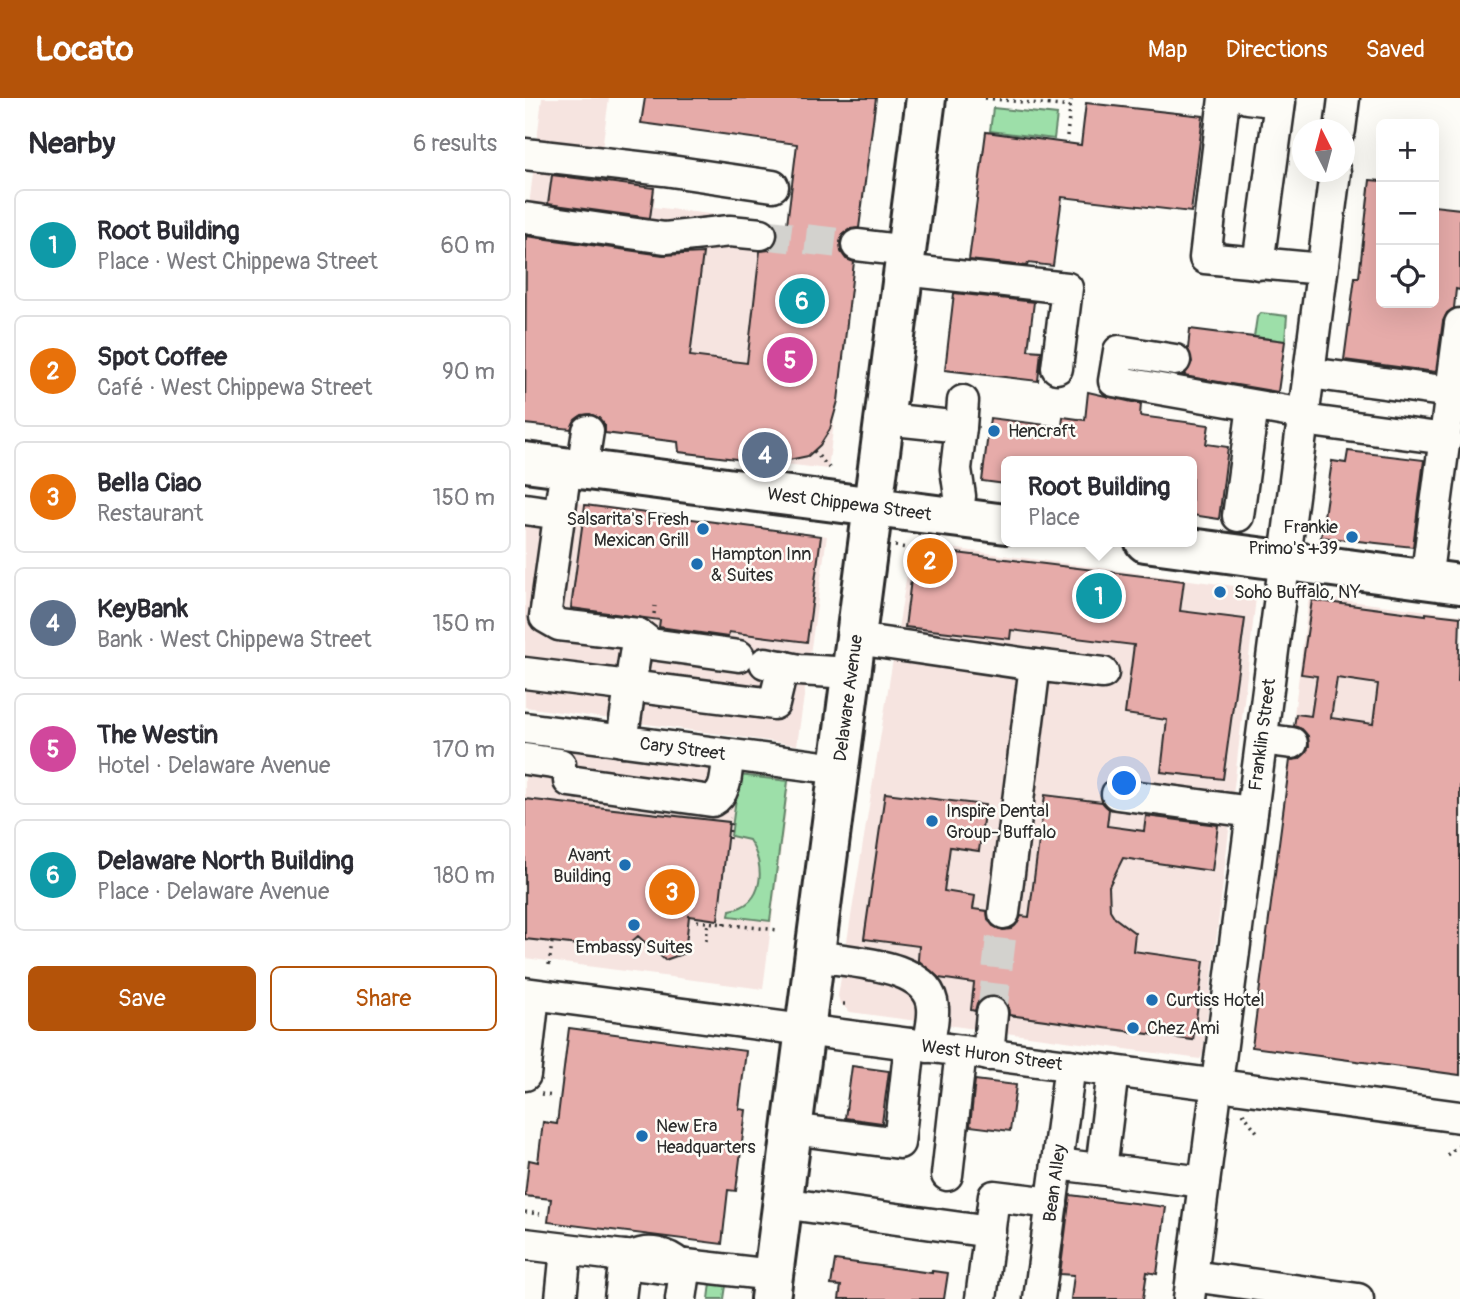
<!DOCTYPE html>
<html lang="en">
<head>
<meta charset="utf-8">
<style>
	:root { --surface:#fff; --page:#f7f7f7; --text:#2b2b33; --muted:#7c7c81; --line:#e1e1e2; --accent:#b45309 }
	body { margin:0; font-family:Pangolin,sans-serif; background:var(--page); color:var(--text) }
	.controls { position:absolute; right:21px; top:21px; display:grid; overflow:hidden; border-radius:10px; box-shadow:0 7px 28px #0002 }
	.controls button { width:63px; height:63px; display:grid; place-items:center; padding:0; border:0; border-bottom:2px solid var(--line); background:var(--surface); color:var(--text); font:35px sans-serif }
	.compass { position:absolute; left:767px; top:21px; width:63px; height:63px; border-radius:50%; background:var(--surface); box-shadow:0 7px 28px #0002; rotate:354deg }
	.you { position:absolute; left:600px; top:686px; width:24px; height:24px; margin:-18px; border:5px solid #fff; border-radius:50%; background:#1a73e8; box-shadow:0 0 0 10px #1a73e833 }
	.badge { display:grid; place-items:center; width:46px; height:46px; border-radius:50%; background:var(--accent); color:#fff; font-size:23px; font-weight:700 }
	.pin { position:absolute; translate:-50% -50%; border:4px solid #fff; box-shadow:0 2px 7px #0006 }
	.popup { position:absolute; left:476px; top:358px; width:196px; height:91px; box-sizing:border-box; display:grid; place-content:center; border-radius:10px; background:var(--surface); filter:drop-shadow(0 2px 5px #0005); font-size:23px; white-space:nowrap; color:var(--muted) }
	.popup b { font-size:26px; color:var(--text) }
	.popup::after { content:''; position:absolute; left:50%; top:100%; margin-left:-14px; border:14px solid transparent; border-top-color:var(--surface) }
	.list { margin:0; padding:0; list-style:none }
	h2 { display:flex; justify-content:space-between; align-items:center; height:91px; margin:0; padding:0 28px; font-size:30px }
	h2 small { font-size:23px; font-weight:400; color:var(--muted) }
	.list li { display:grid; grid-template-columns:46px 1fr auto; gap:21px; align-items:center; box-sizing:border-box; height:112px; margin:0 14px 14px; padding:0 14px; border:2px solid var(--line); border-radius:10px }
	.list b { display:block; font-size:26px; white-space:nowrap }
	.list p { margin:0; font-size:23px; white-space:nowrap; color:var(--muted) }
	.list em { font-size:23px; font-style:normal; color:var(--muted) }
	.actions { display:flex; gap:14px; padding:21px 28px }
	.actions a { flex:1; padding:16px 0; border:2px solid var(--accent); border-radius:10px; text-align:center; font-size:24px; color:var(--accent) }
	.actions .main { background:var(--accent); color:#fff }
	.icon { flex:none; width:38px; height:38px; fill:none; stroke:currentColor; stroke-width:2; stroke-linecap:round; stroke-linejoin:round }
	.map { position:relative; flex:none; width:935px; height:1201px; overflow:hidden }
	header { display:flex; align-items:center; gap:42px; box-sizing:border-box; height:98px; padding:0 35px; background:var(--accent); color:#fff }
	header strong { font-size:33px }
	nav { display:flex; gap:38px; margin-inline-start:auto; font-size:24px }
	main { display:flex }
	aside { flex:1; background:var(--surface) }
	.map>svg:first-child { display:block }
</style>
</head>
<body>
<header>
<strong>Locato</strong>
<nav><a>Map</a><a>Directions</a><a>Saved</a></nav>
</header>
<main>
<aside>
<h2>Nearby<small>6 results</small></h2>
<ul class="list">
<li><span class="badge" style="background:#0f9aa8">1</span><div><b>Root Building</b><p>Place · West Chippewa Street</p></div><em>60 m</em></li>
<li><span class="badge" style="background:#e8710a">2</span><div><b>Spot Coffee</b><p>Café · West Chippewa Street</p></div><em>90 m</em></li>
<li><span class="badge" style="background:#e8710a">3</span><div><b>Bella Ciao</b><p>Restaurant</p></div><em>150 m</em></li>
<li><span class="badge" style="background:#5c6f8a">4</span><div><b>KeyBank</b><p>Bank · West Chippewa Street</p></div><em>150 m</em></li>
<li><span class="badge" style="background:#d1479c">5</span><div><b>The Westin</b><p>Hotel · Delaware Avenue</p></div><em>170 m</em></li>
<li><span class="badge" style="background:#0f9aa8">6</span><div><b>Delaware North Building</b><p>Place · Delaware Avenue</p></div><em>180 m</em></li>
</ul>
<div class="actions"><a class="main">Save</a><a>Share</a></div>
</aside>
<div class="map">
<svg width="935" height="1201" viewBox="0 0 935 1201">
	<rect width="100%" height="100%" fill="#fdfcf7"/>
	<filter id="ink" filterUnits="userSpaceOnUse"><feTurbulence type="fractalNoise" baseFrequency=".0143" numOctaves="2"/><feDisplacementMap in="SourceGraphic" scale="14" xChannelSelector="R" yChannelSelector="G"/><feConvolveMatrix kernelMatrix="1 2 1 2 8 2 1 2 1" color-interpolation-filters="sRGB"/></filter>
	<g filter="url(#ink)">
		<path fill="#f6e4e0" d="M 17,0 L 84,0 L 74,73 L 131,85 L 129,109 L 333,135 L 303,371 L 154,354 L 153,343 L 134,342 L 136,322 L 157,324 L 178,155 L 1,133 Z
			M 0,398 L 302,438 L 272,647 L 0,609 Z
			M 387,445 L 732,491 L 678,956 L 675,961 L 325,914 L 315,905 L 313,898 Z
			M 784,498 L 935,517 L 935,638 L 769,617 Z
			M 0,648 L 265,681 L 238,891 L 0,860 Z"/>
		<path fill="#9ddfa9" stroke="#64856a" stroke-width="2" d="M 468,10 L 532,17 L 529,41 L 465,33 Z
			M 736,215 L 762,218 L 760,243 L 729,239 L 732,219 Z
			M 214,677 L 263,683 L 245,823 L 204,818 L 205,812 C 240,807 241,767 224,742 L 206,738 Z
			M 202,1181 L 199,1201 L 184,1201 L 186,1185 L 172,1183 Z"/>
		<path fill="#e6aba9" stroke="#2b2b2b" stroke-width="2" fill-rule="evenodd" d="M 120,0 L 351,0 L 334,130 L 325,131 L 318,136 L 315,144 L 316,154 L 321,161 L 329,164 L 313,303 L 305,331 L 295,347 L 283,358 L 259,363 L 236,364 L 154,354 L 153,344 L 80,335 L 80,327 L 74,320 L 65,316 L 57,317 L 50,322 L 46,331 L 0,326 L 1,138 L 138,157 L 178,155 L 165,258 L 222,265 L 235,153 L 244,152 L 251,146 L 253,137 L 249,125 L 262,126 L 272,46 L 116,25 Z
			M 561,5 L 678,18 L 666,114 L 537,99 L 528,168 L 503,165 L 502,168 L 444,162 L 461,34 L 556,47 Z
			M 27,77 L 129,90 L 125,120 L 23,106 Z
			M 845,82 L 856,83 L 856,205 L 909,205 L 909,108 L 935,111 L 935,192 L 931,191 L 929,210 L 922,215 L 918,223 L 911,274 L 819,262 L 830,179 L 834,179 Z
			M 429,195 L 509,204 L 503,252 L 516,253 L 513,283 L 420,272 Z
			M 665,231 L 760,243 L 753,294 L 659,278 L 667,264 L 663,251 Z
			M 563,294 L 616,306 L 615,318 L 684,327 L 681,346 L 703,349 L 694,421 L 667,417 L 667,363 L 481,363 L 481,386 L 457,383 L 465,320 L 537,329 L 538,319 L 560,322 Z
			M 823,353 L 899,362 L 888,449 L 796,439 L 807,363 L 821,365 Z
			M 60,407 L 296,438 L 282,544 L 204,534 L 203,539 L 134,529 L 135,522 L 46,510 Z
			M 390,450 L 659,483 L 655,513 L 720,521 L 698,681 L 636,674 L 642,622 L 600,616 L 609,547 L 486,532 L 485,541 L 380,529 Z
			M 787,502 L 901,517 L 901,515 L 935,519 L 933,583 L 935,583 L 935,977 L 727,949 L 765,662 L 774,661 L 781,655 L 784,648 L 783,638 L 777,631 L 769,628 L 771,616 L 786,618 L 792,578 L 776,576 ZM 812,580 L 853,586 L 848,626 L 806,620 Z
			M 360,695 L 460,707 L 454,753 L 425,749 L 419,793 L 450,798 L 448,811 L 462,813 L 463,821 L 468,828 L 478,832 L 486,831 L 492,826 L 496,818 L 504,819 L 520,697 L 577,704 L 584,711 L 582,728 L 619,733 L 621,718 L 693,727 L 687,773 L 598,760 L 584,788 L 585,812 L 590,820 L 610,835 L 608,853 L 679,863 L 668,942 L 484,917 L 483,907 L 477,900 L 469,898 L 459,899 L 452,905 L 450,913 L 446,912 L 449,885 L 414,880 L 393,862 L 394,848 L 339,841 Z
			M 0,701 L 204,724 L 193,822 L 164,818 L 160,855 L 140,862 L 113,838 L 104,846 L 91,851 L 0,841 Z
			M 44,930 L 221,953 L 214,1011 L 221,1012 L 211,1093 L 203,1092 L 197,1146 L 23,1124 L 26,1101 L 0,1098 L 4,1062 L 13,1064 L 18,1024 L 32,1026 Z
			M 327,968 L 364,973 L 357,1025 L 320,1020 Z
			M 450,982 L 491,987 L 485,1033 L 445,1028 Z
			M 545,1097 L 641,1109 L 632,1176 L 622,1174 L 618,1201 L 546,1201 L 549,1177 L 535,1176 Z
			M 310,1162 L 407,1175 L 407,1173 L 423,1175 L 419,1201 L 314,1201 L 316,1188 L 306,1187 Z"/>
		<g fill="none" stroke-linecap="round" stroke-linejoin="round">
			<path stroke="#d3d2ce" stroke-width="30" stroke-dasharray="30 15" stroke-linecap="butt" d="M 236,136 L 332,147
				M 467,915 L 479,815"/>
			<defs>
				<g id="minor">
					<path d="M 699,0 L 680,160 L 797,171"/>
					<path d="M 722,0 L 755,4 L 733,166"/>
					<path d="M 815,32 L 819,0"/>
					<path d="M 0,56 L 139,72 L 248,88"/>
					<path d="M 0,120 L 140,140 L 205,133 L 236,136"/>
					<path d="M 332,147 L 382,153"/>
					<path d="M 379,172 L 542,190 L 532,270"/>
					<path d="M 650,262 L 594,253 L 589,283 L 778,316"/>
					<path d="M 784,275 L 926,294"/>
					<path d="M 360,321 L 436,329 L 431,371 L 435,398 L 432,420"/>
					<path d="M 778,322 L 921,341"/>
					<path d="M 436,329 L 438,303"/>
					<path d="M 41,369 L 20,519 L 34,527 L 113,536 L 126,546 L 214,558"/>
					<path d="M 57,371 L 63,333"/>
					<path d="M 0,411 L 35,416"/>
					<path d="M 713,418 L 728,308"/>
					<path d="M 901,482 L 935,226"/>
					<path d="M 331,541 L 510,567 L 479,815"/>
					<path d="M 240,565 L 274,572 L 327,575"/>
					<path d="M 510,567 L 578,575"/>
					<path d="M 0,575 L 249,606 L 258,568"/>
					<path id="s1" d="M 0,630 L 314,671"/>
					<path d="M 737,641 L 767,645"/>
					<path d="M 97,643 L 113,536"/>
					<path d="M 0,661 L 35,666"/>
					<path d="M 44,683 L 187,703 C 203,694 201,674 203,657"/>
					<path d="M 592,696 L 727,714"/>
					<path d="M 290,858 C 323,864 406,865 408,910 C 409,922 405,937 403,949"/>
					<path id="s2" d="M 0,895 L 935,1019"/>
					<path d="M 463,957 L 467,915"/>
					<path d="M 0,977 L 9,897"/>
					<path d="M 267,1031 L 374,1045 L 385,946"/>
					<path d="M 532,1066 L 679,1084"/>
					<path d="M 576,1071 L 588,973"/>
					<path d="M 422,1077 L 436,953"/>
					<path d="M 257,1105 L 465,1134"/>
					<path d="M 0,1146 L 107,1159"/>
					<path d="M 155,1167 C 141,1155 124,1151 107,1159 L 116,1167 L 141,1170 L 161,1167 L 248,1177"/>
					<path d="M 667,1178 L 833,1201"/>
					<path d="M 36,1201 L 41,1152"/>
					<path d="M 95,1201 L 100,1158"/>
					<path d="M 156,1201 L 161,1167"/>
					<path d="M 456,1201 L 469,1098 L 527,1105"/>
					<path id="s3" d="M 514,1201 L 545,967"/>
					<path id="s4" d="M 664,1201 L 810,74"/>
				</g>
				<g id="major">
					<path id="s5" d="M 0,364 L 481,426"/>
					<path d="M 620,444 L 935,486"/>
					<path id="s6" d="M 245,1201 L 401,0"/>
				</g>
			</defs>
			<use href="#minor" stroke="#2b2b2b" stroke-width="35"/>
			<use href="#major" stroke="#2b2b2b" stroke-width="44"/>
			<path stroke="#2b2b2b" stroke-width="3.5" stroke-dasharray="2 5" stroke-linecap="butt" d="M 460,0 L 545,9
				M 542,38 L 546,0
				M 289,353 L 306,372
				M 370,448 L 382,450
				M 129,516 L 130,508
				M 204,741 L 206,720
				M 172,823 L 252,832
				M 199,826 L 199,819
				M 181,843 L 183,824
				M 24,867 L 27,845
				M 318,906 L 321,906
				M 16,996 L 28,998
				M 718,1015 L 732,1034
				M 216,1053 L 221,1054
				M 922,1057 L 935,1046
				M 0,1114 L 15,1116"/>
			<use href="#minor" stroke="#fdfcf7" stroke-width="30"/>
			<use href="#major" stroke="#fdfcf7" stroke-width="38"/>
		</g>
	</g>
	<g fill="#1f6fb2" stroke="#fdfcf7" stroke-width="2.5">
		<circle cx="469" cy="333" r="7"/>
		<circle cx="178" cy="431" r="7"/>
		<circle cx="827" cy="439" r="7"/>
		<circle cx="172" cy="466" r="7"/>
		<circle cx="695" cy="494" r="7"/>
		<circle cx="407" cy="723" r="7"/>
		<circle cx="100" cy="767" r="7"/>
		<circle cx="109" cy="827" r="7"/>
		<circle cx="627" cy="902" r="7"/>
		<circle cx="608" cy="930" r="7"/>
		<circle cx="117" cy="1038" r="7"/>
	</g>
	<g text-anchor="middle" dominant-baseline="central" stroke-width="5" stroke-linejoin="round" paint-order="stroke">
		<g font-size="18" fill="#2b2b2b" stroke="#fdfcf7" text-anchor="start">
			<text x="483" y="333">Hencraft</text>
			<text x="164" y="421" text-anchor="end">Salsarita's Fresh<tspan x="164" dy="21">Mexican Grill</tspan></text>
			<text x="813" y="429" text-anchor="end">Frankie<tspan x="813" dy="21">Primo's +39</tspan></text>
			<text x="186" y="456">Hampton Inn<tspan x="186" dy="21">&amp; Suites</tspan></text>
			<text x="709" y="494">Soho Buffalo, NY</text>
			<text x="421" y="713">Inspire Dental<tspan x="421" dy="21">Group- Buffalo</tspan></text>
			<text x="86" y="757" text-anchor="end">Avant<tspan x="86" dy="21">Building</tspan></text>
			<text x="109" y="849" text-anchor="middle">Embassy Suites</text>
			<text x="641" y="902">Curtiss Hotel</text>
			<text x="622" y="930">Chez Ami</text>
			<text x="131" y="1028">New Era<tspan x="131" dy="21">Headquarters</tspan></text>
		</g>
		<g font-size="18" fill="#2b2b2b" stroke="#fdfcf7">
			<text stroke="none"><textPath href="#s5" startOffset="327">West Chippewa Street</textPath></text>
			<text stroke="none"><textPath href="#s6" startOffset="606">Delaware Avenue</textPath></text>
			<text stroke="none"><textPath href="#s4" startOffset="569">Franklin Street</textPath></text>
			<text stroke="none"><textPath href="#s1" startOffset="159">Cary Street</textPath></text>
			<text stroke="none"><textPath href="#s2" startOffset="471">West Huron Street</textPath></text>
			<text stroke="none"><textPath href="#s3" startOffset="117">Bean Alley</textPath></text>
		</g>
	</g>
</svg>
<div class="controls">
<button>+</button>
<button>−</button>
<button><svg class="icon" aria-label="locate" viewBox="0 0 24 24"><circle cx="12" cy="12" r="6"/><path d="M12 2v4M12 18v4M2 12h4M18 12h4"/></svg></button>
</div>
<svg class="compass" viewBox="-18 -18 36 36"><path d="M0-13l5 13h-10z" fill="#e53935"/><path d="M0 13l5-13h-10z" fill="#7c7c81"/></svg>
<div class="you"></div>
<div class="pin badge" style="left:574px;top:498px;background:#0f9aa8">1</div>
<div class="popup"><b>Root Building</b>Place</div>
<div class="pin badge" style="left:405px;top:463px;background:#e8710a">2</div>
<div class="pin badge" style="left:147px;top:794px;background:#e8710a">3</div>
<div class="pin badge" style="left:240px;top:357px;background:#5c6f8a">4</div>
<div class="pin badge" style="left:265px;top:262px;background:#d1479c">5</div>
<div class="pin badge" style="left:277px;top:203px;background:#0f9aa8">6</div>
</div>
</main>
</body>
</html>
